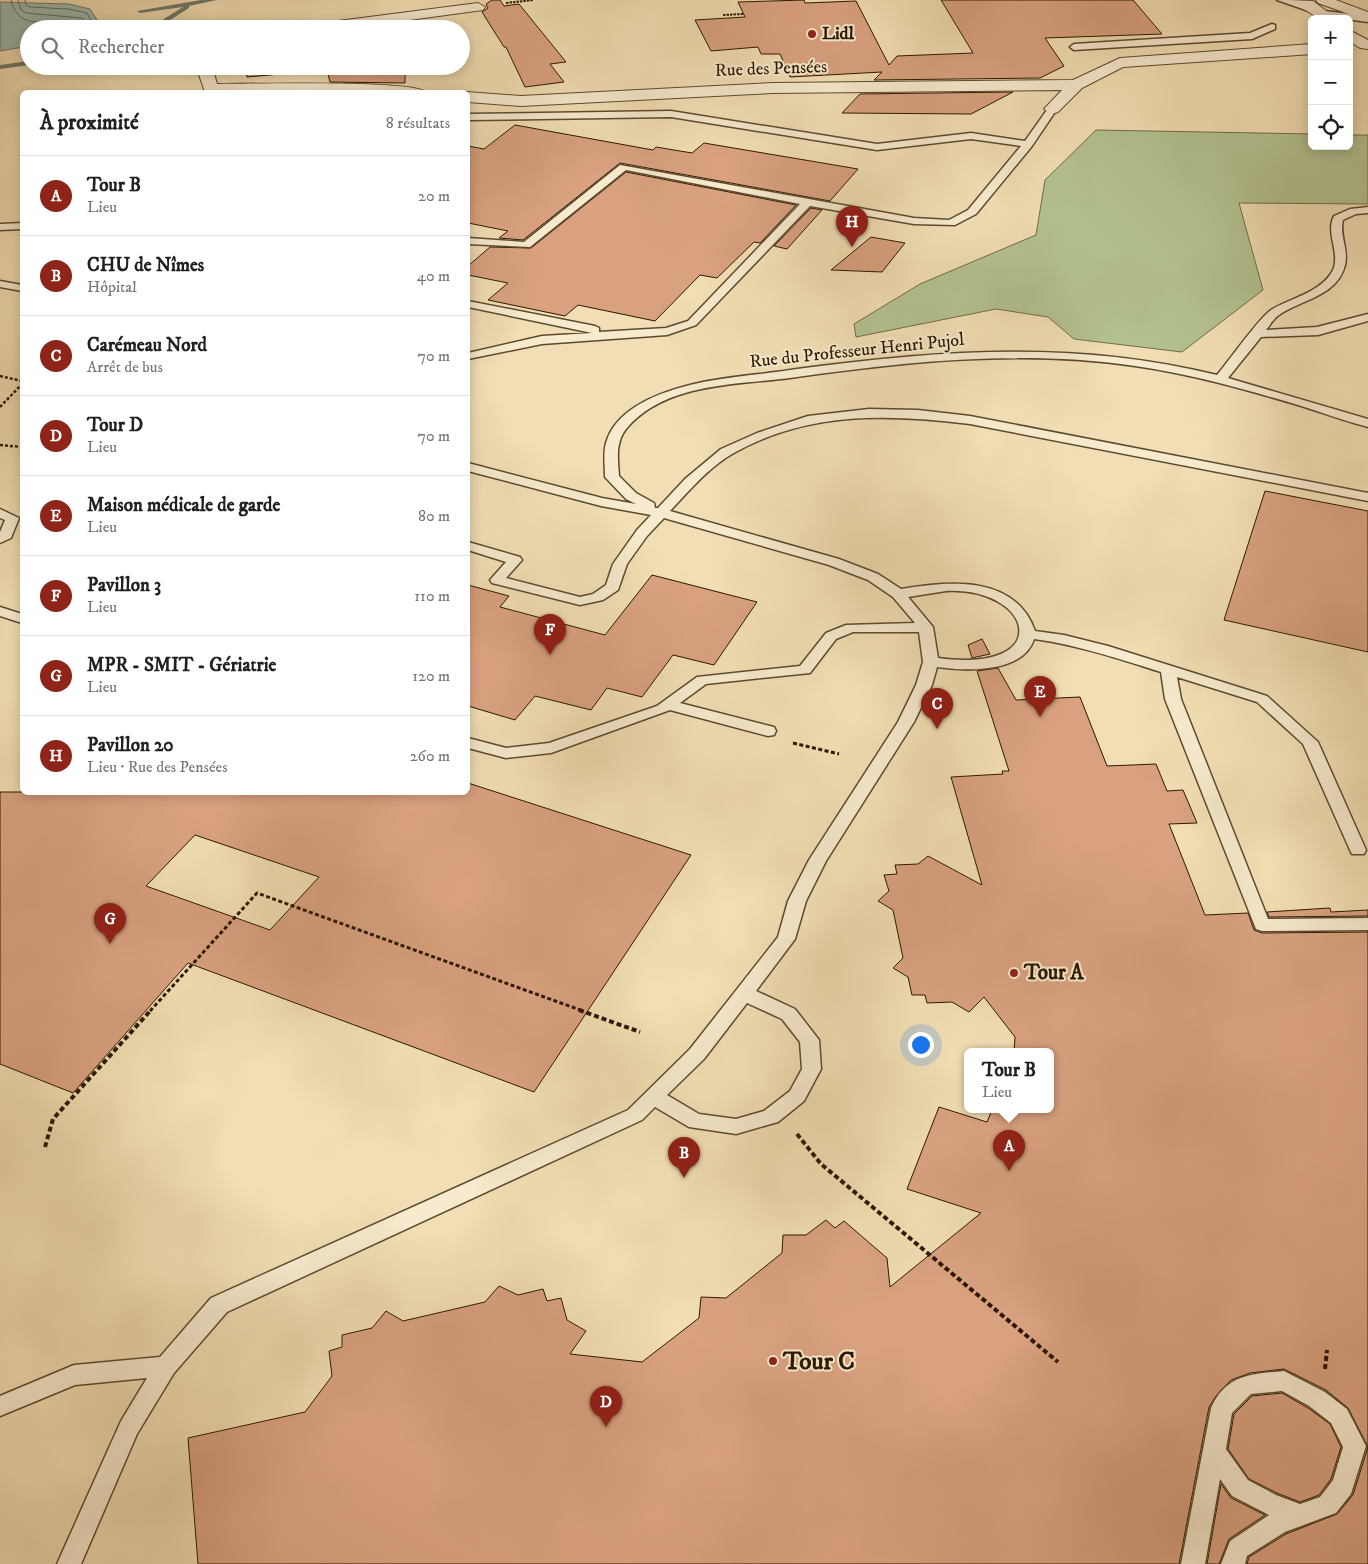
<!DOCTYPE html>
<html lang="fr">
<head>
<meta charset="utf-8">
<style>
	:root { --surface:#fff; --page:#f2f2f2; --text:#202124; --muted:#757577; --line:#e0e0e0; --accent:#8f2418 }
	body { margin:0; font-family:"IM FELL DW Pica",serif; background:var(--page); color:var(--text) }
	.controls { position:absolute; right:15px; top:15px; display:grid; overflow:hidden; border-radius:8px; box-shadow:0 2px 12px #0003 }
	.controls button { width:45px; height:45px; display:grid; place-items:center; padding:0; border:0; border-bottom:1px solid var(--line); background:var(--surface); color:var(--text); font:25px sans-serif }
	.you { position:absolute; left:920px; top:1044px; width:18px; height:18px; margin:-12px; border:4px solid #fff; border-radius:50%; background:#1a73e8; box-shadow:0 0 0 8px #1a73e833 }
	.badge { display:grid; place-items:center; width:32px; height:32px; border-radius:50%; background:var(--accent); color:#fff; font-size:16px; font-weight:700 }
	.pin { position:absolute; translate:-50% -41px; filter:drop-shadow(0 1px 2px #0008) }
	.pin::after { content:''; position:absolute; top:26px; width:18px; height:15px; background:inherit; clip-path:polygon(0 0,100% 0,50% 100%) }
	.popup { position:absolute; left:964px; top:1048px; width:90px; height:65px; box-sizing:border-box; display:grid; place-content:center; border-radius:8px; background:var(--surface); filter:drop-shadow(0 1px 4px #0005); font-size:16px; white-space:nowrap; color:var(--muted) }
	.popup b { font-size:19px; color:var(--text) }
	.popup::after { content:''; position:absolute; left:50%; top:100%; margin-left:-10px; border:10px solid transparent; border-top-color:var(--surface) }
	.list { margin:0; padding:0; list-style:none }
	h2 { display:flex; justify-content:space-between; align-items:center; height:65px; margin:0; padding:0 20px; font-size:21px }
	h2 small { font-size:16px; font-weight:400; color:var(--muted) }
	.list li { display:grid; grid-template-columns:32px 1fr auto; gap:15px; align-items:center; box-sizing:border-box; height:80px; padding:0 20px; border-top:1px solid var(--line) }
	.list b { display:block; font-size:19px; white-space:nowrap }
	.list p { margin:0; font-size:16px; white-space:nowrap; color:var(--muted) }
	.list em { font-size:16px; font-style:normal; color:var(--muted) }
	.icon { flex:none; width:28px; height:28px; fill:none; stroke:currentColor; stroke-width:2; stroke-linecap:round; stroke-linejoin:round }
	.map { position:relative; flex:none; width:1368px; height:1564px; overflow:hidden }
	.search { position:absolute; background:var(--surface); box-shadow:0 2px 12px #0003; left:20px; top:20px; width:450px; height:55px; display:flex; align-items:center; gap:12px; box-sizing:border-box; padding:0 18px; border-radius:28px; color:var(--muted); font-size:19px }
	.panel { position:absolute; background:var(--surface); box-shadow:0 2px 12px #0003; left:20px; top:90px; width:450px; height:705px; border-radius:8px }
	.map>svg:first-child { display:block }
</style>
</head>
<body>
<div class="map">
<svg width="1368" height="1564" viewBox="0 0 1368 1564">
	<rect width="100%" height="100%" fill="#f2deb4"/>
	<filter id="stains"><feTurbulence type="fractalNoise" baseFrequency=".004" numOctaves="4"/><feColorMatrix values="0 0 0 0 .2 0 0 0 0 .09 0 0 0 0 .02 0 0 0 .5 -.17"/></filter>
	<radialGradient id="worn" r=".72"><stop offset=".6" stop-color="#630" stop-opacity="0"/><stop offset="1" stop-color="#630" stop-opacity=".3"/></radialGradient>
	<path fill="#b4c292" stroke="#706d49" d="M 1096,130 L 1312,134 L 1312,146 L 1349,146 L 1349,135 L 1368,135 L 1368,204 L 1239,203 L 1263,290 L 1182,352 L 1074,339 L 1048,317 L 996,309 L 856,337 L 854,324 L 920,284 L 1036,235 L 1045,180 Z"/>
	<path fill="#9cbbb2" stroke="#6f7a6b" d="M 0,2 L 69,4 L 90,9 L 101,26 L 95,29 L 29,29 L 29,46 L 0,51 Z"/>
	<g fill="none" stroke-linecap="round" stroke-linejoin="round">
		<path stroke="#646a59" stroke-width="1" d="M 11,0 C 20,39 57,10 81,29
			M 18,0 L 21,10 L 26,13 L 82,18 L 89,29
			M 25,0 L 26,5 L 30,7 L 68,9 L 87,13 L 95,29"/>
		<path fill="#6f7a6b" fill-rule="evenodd" d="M 201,0 L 217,0 L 189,6 L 189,8 L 156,29 L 148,29 L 183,7 L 140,13 L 137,11 Z
			M 29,61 L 29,65 L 0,69 L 0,65 Z"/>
	</g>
	<path fill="#d9a180" stroke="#2b1800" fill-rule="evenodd" d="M 492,0 L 500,0 L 504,6 L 519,4 L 566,62 L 550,64 L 564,82 L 525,87 L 506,47 L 504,47 L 482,12 L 488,8 L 486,4 Z
		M 804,0 L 805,3 L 856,1 L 889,65 L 897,56 L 973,53 L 941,0 L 1133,0 L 1162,34 L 1045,38 L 1064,66 L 1040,78 L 874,80 L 882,72 L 790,77 L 780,54 L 761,54 L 758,47 L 711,51 L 695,20 L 745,17 L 738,2 Z
		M 246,66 L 405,66 L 405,83 L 330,82 L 327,70 L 247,77 Z
		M 1013,92 L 971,114 L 842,113 L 860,94 Z
		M 515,125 L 653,150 L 656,147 L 692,153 L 704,143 L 858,169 L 830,201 L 620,163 L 523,240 L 499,238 L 508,231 L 468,223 L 468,146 L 484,149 Z
		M 626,172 L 796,205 L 760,243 L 754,242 L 717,278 L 700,275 L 655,321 L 578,305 L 565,316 L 488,300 L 508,283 L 468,275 L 468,266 L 490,247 L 531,248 Z
		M 811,208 L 822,210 L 787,249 L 774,246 Z
		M 871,237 L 905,243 L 882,272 L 831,270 Z
		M 1265,491 L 1368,511 L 1368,652 L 1224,620 Z
		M 652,575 L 757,602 L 714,665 L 673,655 L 642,697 L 607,688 L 591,710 L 535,696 L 515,720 L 468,706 L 468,585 L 509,596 L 500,607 L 605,635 Z
		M 982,639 L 990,654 L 972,658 L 968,645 Z
		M 998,668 L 1016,700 L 1080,697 L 1107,766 L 1156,764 L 1167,791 L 1183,790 L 1197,823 L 1169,824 L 1205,915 L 1248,913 L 1254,930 L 1262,933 L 1368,932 L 1368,1564 L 1247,1564 L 1249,1557 L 1286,1534 L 1337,1514 L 1353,1495 L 1368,1447 L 1348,1408 L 1326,1390 L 1284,1369 L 1250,1373 L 1231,1380 L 1216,1396 L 1209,1407 L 1179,1564 L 198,1564 L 188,1438 L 305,1412 L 332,1376 L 329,1351 L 342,1347 L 342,1335 L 372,1328 L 386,1311 L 403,1321 L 485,1302 L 499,1286 L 518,1295 L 543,1289 L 547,1301 L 561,1298 L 567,1320 L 586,1331 L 570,1354 L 642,1362 L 699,1318 L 701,1297 L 726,1298 L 782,1253 L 783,1235 L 806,1235 L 826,1220 L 835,1228 L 844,1221 L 887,1258 L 890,1287 L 981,1213 L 907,1189 L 939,1107 L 987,1122 L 992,1110 L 1050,1110 L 1050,1052 L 1014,1052 L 1015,1037 L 984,997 L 969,1012 L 952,1002 L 927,1003 L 925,995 L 912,995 L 908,977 L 893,968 L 903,958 L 893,910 L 878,901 L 889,891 L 884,875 L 897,874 L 895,865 L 918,864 L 928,856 L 982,885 L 951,777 L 1003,774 L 1002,771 L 1009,771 L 977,671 Z
		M 468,783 L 691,855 L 534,1092 L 188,963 L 73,1093 L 0,1064 L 0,792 L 468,792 ZM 195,835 L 319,877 L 270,930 L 146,886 Z
		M 1330,908 L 1331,912 L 1368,910 L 1368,916 L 1269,917 L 1267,912 Z
		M 1282,1393 L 1308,1408 L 1330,1424 L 1341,1447 L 1331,1479 L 1319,1495 L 1300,1502 L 1277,1493 L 1249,1479 L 1228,1449 L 1234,1414 L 1252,1396 Z
		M 1221,1484 L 1231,1498 L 1265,1515 L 1229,1539 L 1219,1564 L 1207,1564 Z"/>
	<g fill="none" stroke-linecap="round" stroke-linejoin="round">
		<defs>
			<path id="lane" d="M 1277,0 L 1290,0 L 1324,11 L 1368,16 L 1368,22 L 1323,16 Z
				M 1272,24 L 1275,25 L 1275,29 L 1252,39 L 1074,50 L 1070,47 L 1074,44 L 1250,33 Z
				M 1052,106 L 1057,109 L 1032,146 L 976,214 L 955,225 L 914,224 L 810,206 L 696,325 L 667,335 L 542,344 L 468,359 L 468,353 L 542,336 L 592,333 L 468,307 L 468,301 L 595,326 L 599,328 L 599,332 L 666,328 L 688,321 L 800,204 L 626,170 L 530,247 L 468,244 L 468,238 L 524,242 L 620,165 L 914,218 L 949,220 L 968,210 L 1021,146 L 971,139 L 877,150 L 671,117 L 468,120 L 468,114 L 671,111 L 877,144 L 971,133 L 1025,141 L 1049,107 Z
				M 1368,207 L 1368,213 L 1356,214 L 1343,220 C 1339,236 1349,249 1345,265 C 1338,296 1300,300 1279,315 C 1274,318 1270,325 1266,330 L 1317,327 L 1368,314 L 1368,321 L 1318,335 L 1261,337 L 1228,378 L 1368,419 L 1368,427 C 1344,421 1321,412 1298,405 C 1244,389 1191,374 1135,366 C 1020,349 904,362 790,378 C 736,385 664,383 626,429 C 615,443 618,460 619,476 L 636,493 L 654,503 L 655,508 L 658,508 L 685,479 L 721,449 L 757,433 L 808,416 L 869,409 L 918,410 L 970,416 L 1368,493 L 1368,501 L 970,424 C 887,414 807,411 732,454 C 708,468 688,492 670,511 L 839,559 L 878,574 L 901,589 C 948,581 1015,574 1035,631 L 1064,635 L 1108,646 L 1267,696 L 1318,742 L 1366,850 L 1364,854 L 1352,854 L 1350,850 L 1303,744 L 1257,702 L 1177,677 L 1181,699 L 1268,919 L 1368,918 L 1368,930 L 1262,931 L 1256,929 L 1165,699 L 1161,672 C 1119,659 1078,645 1034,639 C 1023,674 965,671 937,667 L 932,685 L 914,722 L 826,861 L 806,901 L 795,939 L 756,991 L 795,1009 L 819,1040 L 821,1069 L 804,1101 L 778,1122 L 736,1134 L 689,1127 L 655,1107 L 642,1120 L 227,1312 L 174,1373 L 137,1434 L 81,1564 L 57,1564 L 121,1421 L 147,1378 L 75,1385 L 0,1416 L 0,1396 L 74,1365 L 160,1357 L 211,1298 L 628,1110 L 690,1049 L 778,937 L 788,901 L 809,860 L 898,722 L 916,685 L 923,662 L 919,632 L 853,632 L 836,639 L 810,673 L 706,684 L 680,703 L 774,727 L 776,731 L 774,735 L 768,736 L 670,710 L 551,753 L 506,758 L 468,748 L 468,738 L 506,748 L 549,743 L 657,706 L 697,677 L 800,666 L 826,633 L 846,625 L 915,623 L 893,597 L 868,580 L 829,565 L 664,518 L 647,536 L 627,564 L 618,590 L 603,600 L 580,605 L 492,583 L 490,580 L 506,562 L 468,550 L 468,542 L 520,557 L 522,560 L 506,578 L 580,597 L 593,594 L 606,585 L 613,564 L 637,530 L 651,515 L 601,506 L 468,471 L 468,463 L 602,498 L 636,504 L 626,499 L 605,477 C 605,466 603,454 606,443 C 617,404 670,389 703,382 C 734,376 766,374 797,369 C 940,350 1075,340 1217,375 C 1229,361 1259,318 1271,310 C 1290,298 1316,294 1330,275 C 1344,257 1324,234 1334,216 L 1350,209 ZM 946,591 C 1034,587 1056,674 938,658 L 933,627 L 908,597 ZM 747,1003 L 782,1019 L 800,1042 L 802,1069 L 790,1091 L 764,1111 L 736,1119 L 699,1114 L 667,1095 L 704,1059 Z
				M 22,223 L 22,229 L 0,230 L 0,224 Z
				M 0,281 L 22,285 L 22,291 L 0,287 Z
				M 0,509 L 19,518 L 11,538 L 0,543 L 0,532 L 5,520 L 0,518 Z
				M 0,607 L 22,614 L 22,623 L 0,616 Z
				M 1284,1371 L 1325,1392 L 1347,1409 L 1366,1446 L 1351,1494 L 1336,1513 L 1285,1532 L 1247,1556 L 1245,1564 L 1221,1564 L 1230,1541 L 1269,1515 L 1232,1496 L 1220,1479 L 1205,1564 L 1181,1564 L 1211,1408 C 1226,1374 1252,1374 1284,1371 ZM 1282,1391 L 1309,1406 L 1331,1423 L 1343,1447 L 1333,1480 L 1320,1497 L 1300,1504 L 1276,1495 L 1248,1480 L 1226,1449 L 1232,1413 L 1251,1394 Z"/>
			<path id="street" d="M 1289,0 L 1313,1 L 1337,19 L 1320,19 Z
				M 1316,0 L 1336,0 L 1368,12 L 1368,21 L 1318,3 Z
				M 478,3 L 485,7 L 483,10 L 343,29 L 300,29 L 307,25 Z
				M 1349,30 L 1368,40 L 1368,49 L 1360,48 L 1349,41 Z
				M 1312,44 L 1312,54 L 1123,67 L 1082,88 L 1058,112 L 1052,114 L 1044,109 L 1062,90 L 773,93 L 521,106 L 468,102 L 467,92 L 521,96 L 773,83 L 1073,80 L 1120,58 Z
				M 196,66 L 212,66 L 217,84 C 243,84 416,80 425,92 L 205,92 Z"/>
		</defs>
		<use href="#lane" stroke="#5d4a2d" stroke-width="3"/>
		<use href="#street" stroke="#5d4a2d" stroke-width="2"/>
		<path stroke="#2b1800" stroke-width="2" stroke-dasharray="2.5 1" stroke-linecap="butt" d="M 506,3 L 533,0
			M 723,15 L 743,14"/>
		<path stroke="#2b1800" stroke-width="2.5" stroke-dasharray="3 2" stroke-linecap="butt" d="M 0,376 L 22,381
			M 0,407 L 22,384
			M 0,445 L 22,447"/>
		<path stroke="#2b1800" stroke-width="3" stroke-dasharray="4 2.5" stroke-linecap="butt" d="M 793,743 L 839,754
			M 150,1011 L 257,893 L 583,1011"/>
		<path stroke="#2b1800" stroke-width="4" stroke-dasharray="5 3" stroke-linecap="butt" d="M 579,1010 L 640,1032
			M 797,1134 L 821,1164 L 1058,1362
			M 45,1147 L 53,1119 L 151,1010
			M 1325,1369 L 1327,1350"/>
		<use href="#lane" fill="#f7eace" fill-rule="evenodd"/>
		<use href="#street" fill="#f7eace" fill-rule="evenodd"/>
	</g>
	<g fill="#8f2418" stroke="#f7eace" stroke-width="2">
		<circle cx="812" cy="34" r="5"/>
		<circle cx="1014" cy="973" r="5"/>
		<circle cx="773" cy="1361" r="5"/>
	</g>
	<g text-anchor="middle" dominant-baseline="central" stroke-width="4" stroke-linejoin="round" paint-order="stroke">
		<g font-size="18" font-weight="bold" fill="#2b1800" stroke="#f7eace" text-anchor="start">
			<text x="822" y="34">Lidl</text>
		</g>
		<g font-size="18" fill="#2b1800" stroke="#f7eace">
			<text transform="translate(771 69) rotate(-2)">Rue des Pensées</text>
			<text transform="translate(857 351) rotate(-6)">Rue du Professeur Henri Pujol</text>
		</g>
		<g font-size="21" font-weight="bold" fill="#2b1800" stroke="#f7eace" text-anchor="start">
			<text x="1024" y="973">Tour A</text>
		</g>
		<g font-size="25" font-weight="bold" fill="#2b1800" stroke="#f7eace" text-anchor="start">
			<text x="783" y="1361">Tour C</text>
		</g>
	</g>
	<rect width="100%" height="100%" filter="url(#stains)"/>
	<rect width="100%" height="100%" fill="url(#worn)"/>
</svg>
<div class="controls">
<button>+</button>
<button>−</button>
<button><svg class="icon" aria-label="locate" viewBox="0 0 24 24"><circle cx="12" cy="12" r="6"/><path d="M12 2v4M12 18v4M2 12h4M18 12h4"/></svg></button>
</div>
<div class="you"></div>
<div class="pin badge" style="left:1009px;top:1171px">A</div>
<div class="popup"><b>Tour B</b>Lieu</div>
<div class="pin badge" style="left:684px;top:1178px">B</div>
<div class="pin badge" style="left:937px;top:729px">C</div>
<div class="pin badge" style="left:606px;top:1427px">D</div>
<div class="pin badge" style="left:1040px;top:717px">E</div>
<div class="pin badge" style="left:550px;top:655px">F</div>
<div class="pin badge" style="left:110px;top:944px">G</div>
<div class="pin badge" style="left:852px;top:247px">H</div>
<div class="search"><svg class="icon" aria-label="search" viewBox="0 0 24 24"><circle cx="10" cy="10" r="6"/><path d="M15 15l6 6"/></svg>Rechercher</div>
<section class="panel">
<h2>À proximité<small>8 résultats</small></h2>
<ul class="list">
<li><span class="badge">A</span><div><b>Tour B</b><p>Lieu</p></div><em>20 m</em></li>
<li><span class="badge">B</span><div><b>CHU de Nîmes</b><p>Hôpital</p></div><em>40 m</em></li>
<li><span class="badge">C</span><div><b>Carémeau Nord</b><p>Arrêt de bus</p></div><em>70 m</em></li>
<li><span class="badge">D</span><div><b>Tour D</b><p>Lieu</p></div><em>70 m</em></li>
<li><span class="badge">E</span><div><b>Maison médicale de garde</b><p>Lieu</p></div><em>80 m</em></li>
<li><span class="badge">F</span><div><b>Pavillon 3</b><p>Lieu</p></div><em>110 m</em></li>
<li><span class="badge">G</span><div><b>MPR - SMIT - Gériatrie</b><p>Lieu</p></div><em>120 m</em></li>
<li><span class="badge">H</span><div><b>Pavillon 20</b><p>Lieu · Rue des Pensées</p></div><em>260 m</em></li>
</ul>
</section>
</div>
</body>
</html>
